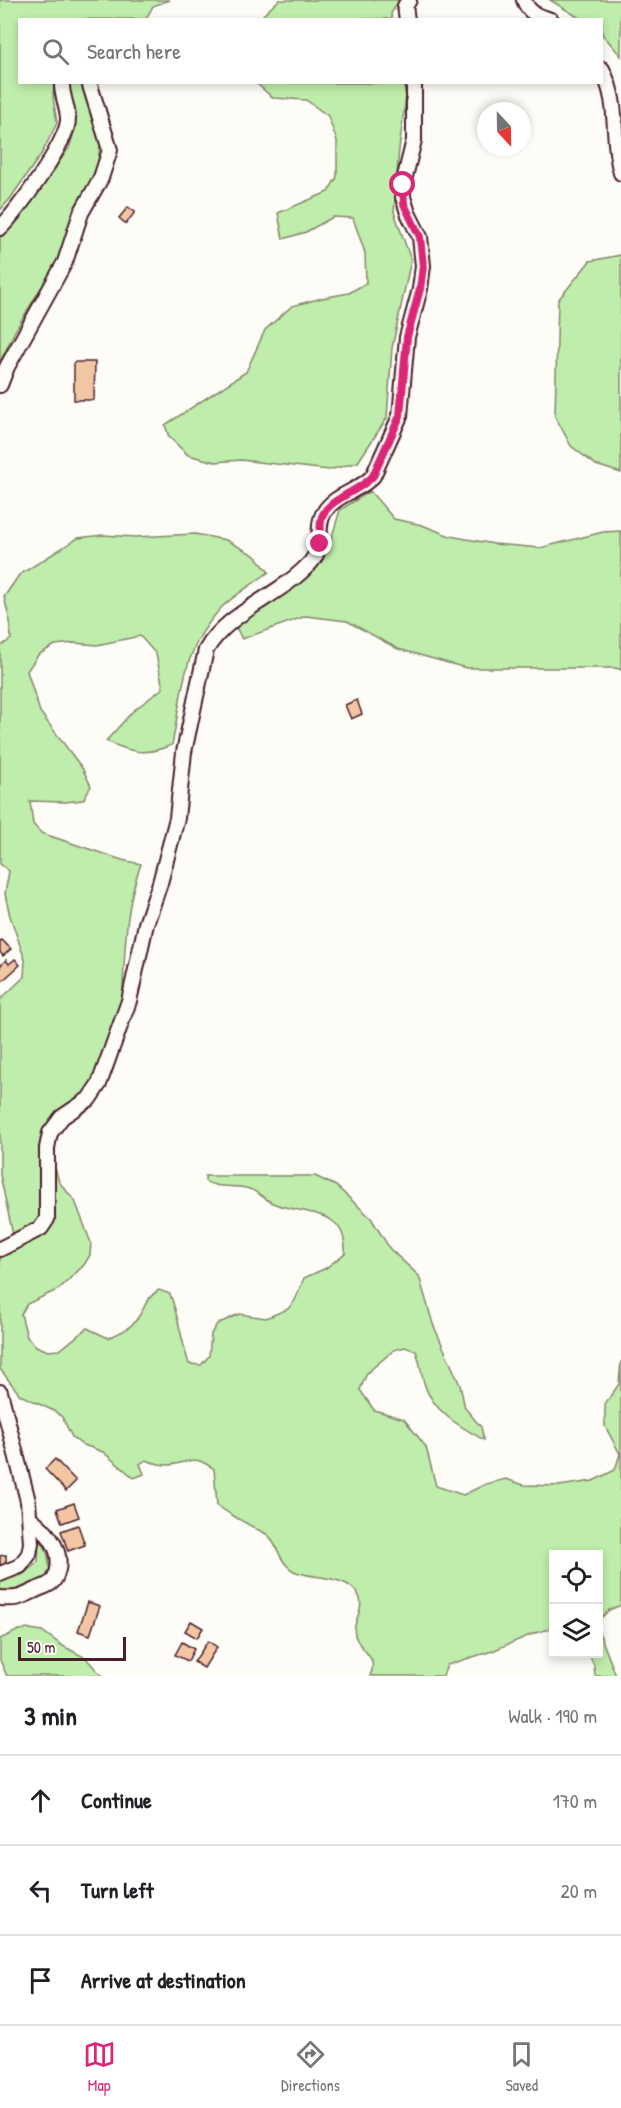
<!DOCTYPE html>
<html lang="en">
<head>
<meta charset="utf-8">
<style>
	:root { --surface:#fff; --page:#f2f2f2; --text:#202124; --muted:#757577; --line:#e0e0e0; --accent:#db2777 }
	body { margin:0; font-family:"Patrick Hand",sans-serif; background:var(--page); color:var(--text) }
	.controls { position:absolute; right:18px; bottom:18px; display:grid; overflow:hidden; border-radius:0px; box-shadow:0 3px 9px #0003 }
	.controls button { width:54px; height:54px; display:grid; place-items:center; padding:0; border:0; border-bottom:2px solid var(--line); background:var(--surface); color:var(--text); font:30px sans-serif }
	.compass { position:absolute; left:477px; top:102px; width:54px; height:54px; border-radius:50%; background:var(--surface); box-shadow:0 3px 9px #0003; rotate:158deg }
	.scale { position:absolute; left:18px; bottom:15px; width:108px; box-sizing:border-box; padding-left:6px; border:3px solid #4a1f2b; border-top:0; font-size:16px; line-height:21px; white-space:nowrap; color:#4a1f2b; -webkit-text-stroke:4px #fdfcf7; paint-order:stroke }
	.stop { position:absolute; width:18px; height:18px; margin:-14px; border:4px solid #db2777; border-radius:50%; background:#fff }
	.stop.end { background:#db2777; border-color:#fff; box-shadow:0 2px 6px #0008 }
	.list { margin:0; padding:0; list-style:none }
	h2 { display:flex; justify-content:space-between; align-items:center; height:78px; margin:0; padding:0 24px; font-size:26px }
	h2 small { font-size:20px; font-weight:400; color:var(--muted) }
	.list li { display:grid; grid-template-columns:39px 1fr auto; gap:18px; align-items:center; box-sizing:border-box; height:90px; padding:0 24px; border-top:2px solid var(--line) }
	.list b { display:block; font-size:22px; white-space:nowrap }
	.list em { font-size:20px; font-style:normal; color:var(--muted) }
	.icon { flex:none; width:33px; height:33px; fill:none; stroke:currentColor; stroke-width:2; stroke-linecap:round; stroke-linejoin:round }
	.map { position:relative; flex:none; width:621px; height:1676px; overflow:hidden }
	.search { position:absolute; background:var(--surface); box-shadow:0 3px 9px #0003; left:18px; right:18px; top:18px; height:66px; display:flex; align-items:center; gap:15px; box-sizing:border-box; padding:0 21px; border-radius:0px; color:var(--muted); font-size:22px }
	.sheet { height:348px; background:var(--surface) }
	nav { display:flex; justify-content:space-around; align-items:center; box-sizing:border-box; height:84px; border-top:2px solid var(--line); background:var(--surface); font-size:16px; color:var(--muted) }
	nav a { display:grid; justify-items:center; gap:3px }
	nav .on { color:var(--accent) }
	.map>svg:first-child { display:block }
</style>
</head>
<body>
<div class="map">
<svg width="621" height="1676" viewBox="0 0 621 1676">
	<rect width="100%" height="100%" fill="#fdfcf7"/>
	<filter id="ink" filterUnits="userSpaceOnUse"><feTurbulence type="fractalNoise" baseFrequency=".0167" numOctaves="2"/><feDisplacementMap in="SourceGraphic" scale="12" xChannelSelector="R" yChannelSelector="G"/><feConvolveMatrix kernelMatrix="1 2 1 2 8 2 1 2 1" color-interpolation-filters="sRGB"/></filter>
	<g filter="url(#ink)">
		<path fill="#bfedab" stroke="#84866b" stroke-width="1.5" d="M 0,0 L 170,0 L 153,6 L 146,19 L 20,20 L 20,82 L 54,83 L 53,97 L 57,123 L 42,153 L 10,199 L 0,210 Z
			M 279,0 L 399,0 L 391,14 L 392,19 L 259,19 Z
			M 550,0 L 621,0 L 621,56 L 602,34 L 602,20 L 581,19 Z
			M 68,83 L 81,83 L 100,144 L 98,163 L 56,263 L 15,331 L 0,362 L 0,237 L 19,219 L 69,148 L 76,127 Z
			M 256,83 L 403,83 L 406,96 L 399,149 L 394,212 L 411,260 L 392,348 L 387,418 L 358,462 L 329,470 L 241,460 L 215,462 L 188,455 L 169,437 L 165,425 L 246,372 L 265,330 L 292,306 L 322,298 L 349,293 L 366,283 L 365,253 L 353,218 L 333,217 L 306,232 L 283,239 L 278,213 L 328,192 L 337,177 L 337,141 L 328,116 L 306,100 L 273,98 Z
			M 621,255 L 621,473 L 596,465 L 571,446 L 555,416 L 558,300 L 590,261 Z
			M 370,491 L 394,519 L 422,525 L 450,536 L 494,544 L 540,548 L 603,532 L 621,531 L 621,670 L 616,668 L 466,668 L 398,649 L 347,621 L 306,616 L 242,639 L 236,627 L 318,567 L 331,540 L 340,510 Z
			M 195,534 L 226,540 L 254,555 L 269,572 C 253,584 234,595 221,608 C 181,651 183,692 172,745 C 144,756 133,753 106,741 L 133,711 L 163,688 L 156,654 L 140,636 L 97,645 L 74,643 L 55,645 L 38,655 L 27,671 L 40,712 L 82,768 L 91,786 L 83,800 L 65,802 L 30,801 L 33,824 L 41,833 L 122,860 L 141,864 C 124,907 125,958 122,1004 C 120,1037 121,1058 105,1088 C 94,1108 82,1107 67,1120 C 62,1125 57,1131 52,1137 L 53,1160 L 59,1182 L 75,1201 L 91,1243 L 90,1255 L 84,1265 L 59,1289 L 27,1304 L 21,1314 L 27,1337 L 36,1346 L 48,1351 L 60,1350 L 87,1328 L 108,1338 C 120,1333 132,1328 139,1316 C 146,1305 147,1297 159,1290 L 170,1294 C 179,1317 181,1340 189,1364 L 201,1365 L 209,1356 L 211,1334 L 217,1324 L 239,1314 L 266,1318 L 288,1309 L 295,1300 L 304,1278 L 326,1268 L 345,1253 C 347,1209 308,1215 278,1205 C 266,1202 258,1190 246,1188 C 232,1185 217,1189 205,1181 L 205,1176 L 315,1176 L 336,1186 L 371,1218 L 390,1249 L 419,1276 L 433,1324 L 460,1385 L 465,1408 L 481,1427 L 484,1440 C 459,1426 433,1412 424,1383 C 421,1372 420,1361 416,1351 L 405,1347 L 394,1350 L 367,1373 L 360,1390 L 374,1410 L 404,1419 L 426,1447 L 436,1486 L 463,1495 L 486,1484 L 506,1479 L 524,1485 L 559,1486 L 593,1481 L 615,1470 L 620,1454 L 605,1426 L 605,1404 L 619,1384 L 621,1361 L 621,1605 L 609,1610 L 599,1620 L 598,1554 L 554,1554 L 553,1628 L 535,1633 L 492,1651 L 447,1665 L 443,1676 L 370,1676 C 378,1658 365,1654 357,1640 C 348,1625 366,1611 359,1596 C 348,1575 315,1579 296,1572 C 280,1565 279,1548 269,1536 C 265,1532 257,1530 253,1527 C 240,1520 228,1514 217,1505 L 214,1469 C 191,1453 192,1463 169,1465 C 161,1465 153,1463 146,1460 L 140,1464 L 144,1474 L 134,1478 L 103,1452 L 81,1444 L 72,1437 L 62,1417 L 54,1411 L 20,1395 L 0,1369 L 0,1258 L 7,1254 L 13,1235 L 0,1175 L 0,1000 L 24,977 L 25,960 L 10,916 L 5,894 L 9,871 L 0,864 L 0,647 L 11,639 L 10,621 L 4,597 L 19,575 L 78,538 L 103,535 L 136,537 Z
			M 39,1539 C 49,1549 49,1561 50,1575 C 34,1585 20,1595 0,1593 L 0,1580 L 22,1575 L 38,1562 Z
			M 30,1629 L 42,1631 L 63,1646 L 86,1658 L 102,1676 L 7,1676 L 0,1660 L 0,1639 L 19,1630 Z
			M 599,1632 L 616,1676 L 595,1676 L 594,1666 L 589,1654 L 598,1654 Z"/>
		<path fill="#f3c6a3" stroke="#4a1f2b" stroke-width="1.5" d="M 128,207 L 135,212 L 126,224 L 119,218 Z
			M 74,362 L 95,362 L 94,400 L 74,400 Z
			M 357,700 L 362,714 L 351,719 L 345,705 Z
			M 2,940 L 11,949 L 3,956 L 0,952 L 0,941 Z
			M 15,959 L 20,965 L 0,983 L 0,966 L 6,960 L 9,964 Z
			M 55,1459 L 76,1481 L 66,1491 L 45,1469 Z
			M 74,1503 L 79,1517 L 62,1523 L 57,1509 Z
			M 78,1525 L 85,1545 L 68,1551 L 61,1531 Z
			M 6,1555 L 6,1566 L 0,1566 L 0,1556 Z
			M 88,1602 L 100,1606 L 90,1635 L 78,1631 Z
			M 191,1621 L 203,1628 L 197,1638 L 185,1631 Z
			M 208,1641 L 217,1647 L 204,1668 L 194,1662 Z
			M 182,1642 L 194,1649 L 188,1661 L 175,1655 Z"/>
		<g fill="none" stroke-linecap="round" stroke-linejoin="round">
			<defs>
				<path id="street" d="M 524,0 C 529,14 538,16 551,20
					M 407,20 L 405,6 L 409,0
					M 602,69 C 621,108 610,134 621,173
					M 0,228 C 16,214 69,140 68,119 C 68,107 61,95 62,82
					M 0,385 L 7,367 L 65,262 L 81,213 L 101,178 L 110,150 L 89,82
					M 0,1249 L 41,1228 L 47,1219 L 47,1148 L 50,1133 L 62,1117 L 89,1099 L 99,1084 L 129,1001 L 146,924 L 160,883 L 177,818 L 184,752 L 206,650 C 229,610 280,597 311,562 C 326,545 314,526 325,511 C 336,494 360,491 373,476 L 400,416 L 407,337 L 420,289 L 423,266 L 420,237 L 408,213 L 403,197 L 403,185 L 414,140 L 414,82
					M 0,1392 L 28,1501 L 31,1543 L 29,1554 L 20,1566 L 0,1574
					M 0,1598 C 18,1599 19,1598 36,1590 C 42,1587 52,1585 55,1578 C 67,1553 47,1531 30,1518"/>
			</defs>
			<use href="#street" stroke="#4a1f2b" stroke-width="18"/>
			<use href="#street" stroke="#fdfcf7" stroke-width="14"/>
		</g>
	</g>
	<g fill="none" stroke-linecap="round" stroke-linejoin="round" filter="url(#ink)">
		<path stroke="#db2777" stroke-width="8" d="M 320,544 C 321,537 320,528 321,521 C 323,500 360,492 373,476 L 400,416 L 407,337 L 420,289 L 423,266 L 420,237 L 404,204 L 403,185"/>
	</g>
</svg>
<div class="controls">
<button><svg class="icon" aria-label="locate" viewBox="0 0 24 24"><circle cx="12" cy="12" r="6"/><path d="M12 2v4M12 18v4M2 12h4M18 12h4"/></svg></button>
<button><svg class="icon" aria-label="layers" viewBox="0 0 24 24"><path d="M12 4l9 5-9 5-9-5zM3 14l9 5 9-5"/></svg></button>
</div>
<svg class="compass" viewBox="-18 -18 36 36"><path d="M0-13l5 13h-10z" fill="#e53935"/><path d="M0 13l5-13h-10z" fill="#757577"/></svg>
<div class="scale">50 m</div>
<div class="stop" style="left:403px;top:185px"></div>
<div class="stop end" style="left:320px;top:544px"></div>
<div class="search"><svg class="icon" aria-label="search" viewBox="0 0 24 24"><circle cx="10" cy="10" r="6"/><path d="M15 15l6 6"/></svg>Search here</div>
</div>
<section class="sheet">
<h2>3 min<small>Walk · 190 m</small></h2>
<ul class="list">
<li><svg class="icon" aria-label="ahead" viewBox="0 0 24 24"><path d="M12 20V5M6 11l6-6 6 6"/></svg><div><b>Continue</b></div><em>170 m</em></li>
<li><svg class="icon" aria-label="left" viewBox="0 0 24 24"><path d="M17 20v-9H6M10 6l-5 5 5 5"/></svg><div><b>Turn left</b></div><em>20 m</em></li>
<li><svg class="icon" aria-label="arrive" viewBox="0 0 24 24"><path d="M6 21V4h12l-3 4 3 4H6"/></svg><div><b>Arrive at destination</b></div></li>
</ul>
</section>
<nav>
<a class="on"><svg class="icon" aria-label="map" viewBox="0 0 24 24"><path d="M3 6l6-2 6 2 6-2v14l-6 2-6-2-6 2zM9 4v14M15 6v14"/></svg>Map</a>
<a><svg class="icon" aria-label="directions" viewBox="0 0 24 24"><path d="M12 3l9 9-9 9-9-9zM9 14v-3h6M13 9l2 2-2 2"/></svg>Directions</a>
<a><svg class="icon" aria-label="saved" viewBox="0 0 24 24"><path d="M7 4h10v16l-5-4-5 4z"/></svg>Saved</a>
</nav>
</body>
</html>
